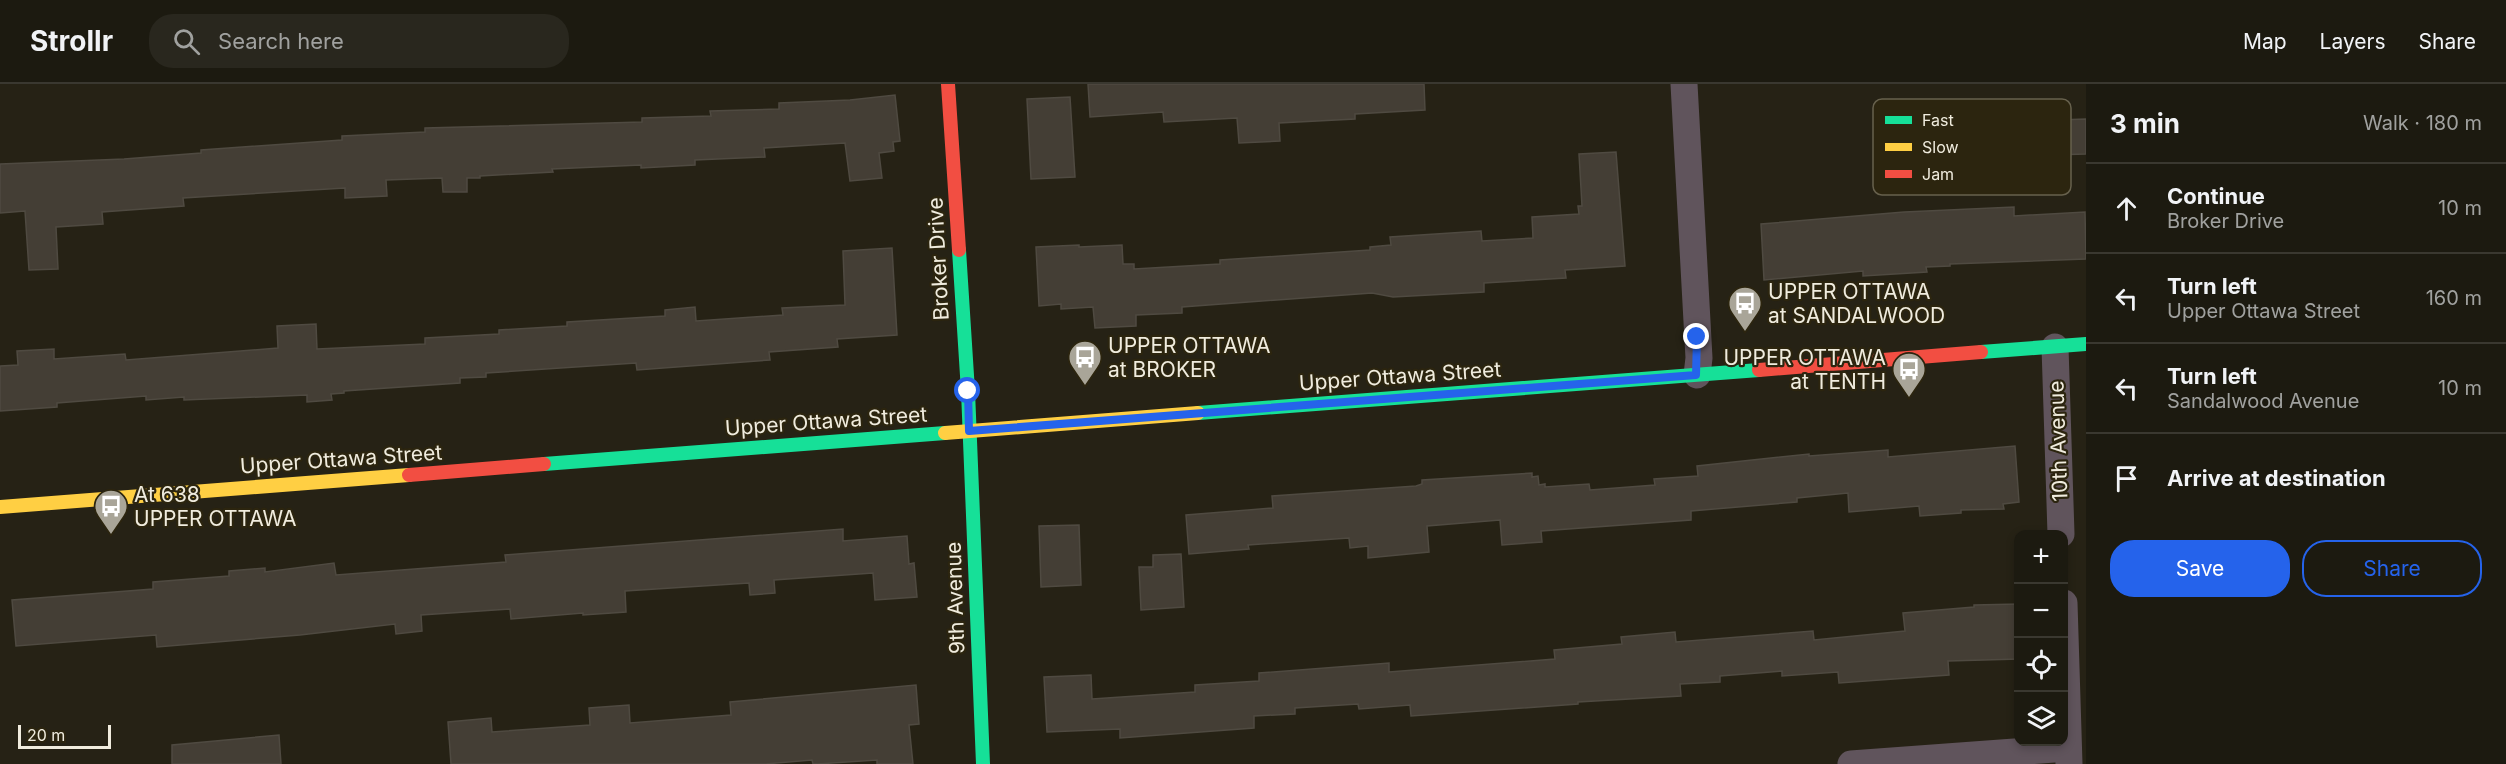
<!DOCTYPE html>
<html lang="en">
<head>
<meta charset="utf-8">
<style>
	:root { --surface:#1c1a10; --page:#29271e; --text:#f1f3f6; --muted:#a0a19f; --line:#3a3830; --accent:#2563eb }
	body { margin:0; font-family:Inter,sans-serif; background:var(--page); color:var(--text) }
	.controls { position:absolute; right:18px; bottom:18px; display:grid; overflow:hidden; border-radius:12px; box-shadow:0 3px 9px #0003 }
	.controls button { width:54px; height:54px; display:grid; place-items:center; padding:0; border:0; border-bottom:2px solid var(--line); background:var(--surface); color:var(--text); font:30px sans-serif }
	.scale { position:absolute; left:18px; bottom:15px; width:93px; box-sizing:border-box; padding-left:6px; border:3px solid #f0ecde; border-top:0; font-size:16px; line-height:21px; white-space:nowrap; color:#f0ecde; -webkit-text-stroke:4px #2c250f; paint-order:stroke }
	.stop { position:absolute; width:18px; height:18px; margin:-14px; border:4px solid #2563eb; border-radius:50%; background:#fff }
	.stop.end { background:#2563eb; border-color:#fff; box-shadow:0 2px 6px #0008 }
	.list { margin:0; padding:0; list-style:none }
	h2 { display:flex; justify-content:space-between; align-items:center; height:78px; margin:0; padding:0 24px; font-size:26px }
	h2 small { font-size:20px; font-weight:400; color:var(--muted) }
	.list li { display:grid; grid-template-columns:39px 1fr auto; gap:18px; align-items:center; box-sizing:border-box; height:90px; padding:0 24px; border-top:2px solid var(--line) }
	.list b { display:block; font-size:22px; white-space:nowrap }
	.list p { margin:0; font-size:20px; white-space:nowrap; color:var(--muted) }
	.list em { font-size:20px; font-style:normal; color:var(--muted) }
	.actions { display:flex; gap:12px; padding:18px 24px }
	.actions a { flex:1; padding:14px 0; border:2px solid var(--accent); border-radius:24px; text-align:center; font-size:21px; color:var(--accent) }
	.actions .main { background:var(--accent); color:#fff }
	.icon { flex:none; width:33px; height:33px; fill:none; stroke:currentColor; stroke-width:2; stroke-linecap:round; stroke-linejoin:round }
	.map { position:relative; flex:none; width:2086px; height:680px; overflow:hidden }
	header { display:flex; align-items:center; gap:36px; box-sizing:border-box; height:84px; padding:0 30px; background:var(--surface); border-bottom:2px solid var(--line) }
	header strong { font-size:28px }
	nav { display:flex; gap:33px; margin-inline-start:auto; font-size:21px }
	.search { width:420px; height:54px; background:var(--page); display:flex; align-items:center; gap:15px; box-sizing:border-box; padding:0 21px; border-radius:24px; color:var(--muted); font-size:22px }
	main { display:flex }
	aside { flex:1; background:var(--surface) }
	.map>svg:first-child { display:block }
</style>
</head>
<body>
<header>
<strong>Strollr</strong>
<div class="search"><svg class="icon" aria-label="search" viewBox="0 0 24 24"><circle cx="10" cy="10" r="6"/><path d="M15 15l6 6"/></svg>Search here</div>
<nav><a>Map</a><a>Layers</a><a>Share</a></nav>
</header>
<main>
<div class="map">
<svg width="2086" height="680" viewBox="0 0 2086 680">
	<rect width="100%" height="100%" fill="#262215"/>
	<path fill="#443e35" stroke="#4f4a41" stroke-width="1.5" d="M 1088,0 L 1424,0 L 1425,26 L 1355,30 L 1355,35 L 1279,39 L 1280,57 L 1239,59 L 1237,34 L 1164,38 L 1163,28 L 1090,33 Z
		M 895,11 L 900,57 L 893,58 L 894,67 L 879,69 L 882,94 L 850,97 L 845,59 L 764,64 L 765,73 L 695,76 L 695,81 L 641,84 L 641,81 L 552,85 L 553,88 L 480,92 L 480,94 L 467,94 L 467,108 L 443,108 L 442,94 L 386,96 L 387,112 L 345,114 L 345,104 L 183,114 L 184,122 L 102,128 L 103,140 L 56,143 L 58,185 L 29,186 L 25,127 L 0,129 L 0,80 L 124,75 L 201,69 L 201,66 L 342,56 L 342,52 L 425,48 L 425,44 L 642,38 L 642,34 L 711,32 L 710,27 L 779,25 L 779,19 L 850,16 Z
		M 1070,13 L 1075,93 L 1031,95 L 1027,15 Z
		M 2086,35 L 2086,70 L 2053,71 L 2052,42 L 2058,42 L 2058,36 Z
		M 1616,68 L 1625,182 L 1565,186 L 1566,194 L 1484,199 L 1484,208 L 1393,213 L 1372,209 L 1182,223 L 1182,229 L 1136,231 L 1136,242 L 1095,244 L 1093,223 L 1061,225 L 1061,220 L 1039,222 L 1036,163 L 1079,161 L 1079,163 L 1122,161 L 1123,180 L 1134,180 L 1134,185 L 1220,180 L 1220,176 L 1370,166 L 1370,163 L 1391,161 L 1390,153 L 1481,147 L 1482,157 L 1533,154 L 1532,133 L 1579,130 L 1578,122 L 1582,122 L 1579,70 Z
		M 2014,123 L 2014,132 L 2085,128 L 2086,175 L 1950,180 L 1950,182 L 1926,183 L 1927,188 L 1863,192 L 1863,187 L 1764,196 L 1761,140 L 1904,128 Z
		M 892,164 L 897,251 L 837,255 L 838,263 L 769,268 L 770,276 L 637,286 L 636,279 L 486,289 L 486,293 L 460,294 L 460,299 L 344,307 L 344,309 L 331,310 L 332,316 L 307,318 L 307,311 L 184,316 L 184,313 L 146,316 L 146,312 L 57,319 L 57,323 L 0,327 L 0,282 L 18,281 L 17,267 L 54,265 L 54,275 L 125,270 L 126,276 L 278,264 L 277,242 L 316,240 L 317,265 L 425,260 L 425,254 L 499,250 L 499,246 L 567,242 L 567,238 L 665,232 L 665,226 L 695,223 L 696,237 L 783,231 L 782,224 L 845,221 L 843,167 Z
		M 2015,362 L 2019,418 L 2003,420 L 2004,425 L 1961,426 L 1961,429 L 1920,432 L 1919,422 L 1849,428 L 1848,409 L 1797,414 L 1797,418 L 1691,427 L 1691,436 L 1541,447 L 1542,458 L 1502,461 L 1500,436 L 1427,442 L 1429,468 L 1368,474 L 1368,462 L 1350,464 L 1349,454 L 1248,461 L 1249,465 L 1189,470 L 1186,431 L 1273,424 L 1272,412 L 1416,402 L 1422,400 L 1422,396 L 1532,389 L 1532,393 L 1538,392 L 1539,401 L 1545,400 L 1545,403 L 1589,400 L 1590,406 L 1655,401 L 1654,395 L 1698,392 L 1697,382 L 1809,370 L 1809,372 L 1888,366 L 1888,373 Z
		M 1079,441 L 1081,501 L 1041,503 L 1039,442 Z
		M 843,445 L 843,457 L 907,452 L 909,480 L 914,479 L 917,513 L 875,516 L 873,489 L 774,496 L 775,509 L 750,511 L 749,499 L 625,507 L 626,528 L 583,531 L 583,529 L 511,535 L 510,525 L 421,531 L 422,547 L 396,550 L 395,540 L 300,551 L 157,563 L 156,551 L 16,562 L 12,516 L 153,505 L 153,498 L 229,492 L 229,487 L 265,484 L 265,488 L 334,479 L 336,491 L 506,478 L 505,471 Z
		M 1181,470 L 1184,523 L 1141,526 L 1139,483 L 1153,483 L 1153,471 Z
		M 2019,520 L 2019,575 L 1948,577 L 1949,591 L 1839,599 L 1838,588 L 1782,592 L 1782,587 L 1720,592 L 1720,598 L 1680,600 L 1681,612 L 1578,618 L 1578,620 L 1411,632 L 1410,621 L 1359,625 L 1358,620 L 1295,624 L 1295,630 L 1254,632 L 1254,644 L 1120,654 L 1120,645 L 1047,648 L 1044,593 L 1091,591 L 1092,615 L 1195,608 L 1195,601 L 1259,597 L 1259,589 L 1389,579 L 1389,588 L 1555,575 L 1554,566 L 1622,560 L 1621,553 L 1675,548 L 1676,558 L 1813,547 L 1814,556 L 1905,547 L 1903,529 L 1974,523 L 1974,521 Z
		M 916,601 L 919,640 L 909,641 L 913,680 L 877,680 L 877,676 L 817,680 L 813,680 L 812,676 L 765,680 L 451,680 L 448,638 L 491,634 L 492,648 L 590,641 L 589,624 L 629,621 L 630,639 L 731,631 L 730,618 Z
		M 279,651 L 281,680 L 172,680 L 172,661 Z"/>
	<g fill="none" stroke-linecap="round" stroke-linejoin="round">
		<path stroke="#60545c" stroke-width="27" d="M 1684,0 L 1699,274 L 1697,291
			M 2055,263 L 2061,450
			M 2064,519 L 2069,680
			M 1851,680 L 2068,664"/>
		<path stroke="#16e098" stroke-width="14" d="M 959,166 L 968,307 L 983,680
			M 1981,268 L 2086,260
			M 1198,329 L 1759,286
			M 544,380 L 945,349"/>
		<path stroke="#ffcf43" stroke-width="14" d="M 945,349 L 1198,329
			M 0,423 L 409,391"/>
		<path stroke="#f24e42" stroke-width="14" d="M 948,0 L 959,166
			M 1759,286 L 1981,268
			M 409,391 L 544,380"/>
	</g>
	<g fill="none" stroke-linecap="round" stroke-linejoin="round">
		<path stroke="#2563eb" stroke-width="8" d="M 968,307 L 969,347 L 1696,291 L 1697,253"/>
	</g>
	<defs>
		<symbol id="bus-pin" viewBox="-11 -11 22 30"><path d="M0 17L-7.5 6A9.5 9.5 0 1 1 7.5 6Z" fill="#a9a598" stroke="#2c250f"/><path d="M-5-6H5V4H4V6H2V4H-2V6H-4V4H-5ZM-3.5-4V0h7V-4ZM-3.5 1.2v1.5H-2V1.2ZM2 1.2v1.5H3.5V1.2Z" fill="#fff"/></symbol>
	</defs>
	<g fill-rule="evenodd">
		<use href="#bus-pin" x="1726" y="200" width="38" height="52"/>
		<use href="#bus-pin" x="1066" y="254" width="38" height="52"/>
		<use href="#bus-pin" x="1890" y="266" width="38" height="52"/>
		<use href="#bus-pin" x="92" y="403" width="38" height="52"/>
	</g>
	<g text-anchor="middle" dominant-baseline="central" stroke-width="4.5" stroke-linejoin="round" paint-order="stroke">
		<g font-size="21" fill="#f0ecde" stroke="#2c250f">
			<text transform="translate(938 175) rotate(-93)">Broker Drive</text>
			<text transform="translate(1400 292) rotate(-4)">Upper Ottawa Street</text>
			<text transform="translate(826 337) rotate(-4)">Upper Ottawa Street</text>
			<text transform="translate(2058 357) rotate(-92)">10th Avenue</text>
			<text transform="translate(341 375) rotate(-4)">Upper Ottawa Street</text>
			<text transform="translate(955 514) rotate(-92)">9th Avenue</text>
		</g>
		<g font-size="21" fill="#f0ecde" stroke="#2c250f" text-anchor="start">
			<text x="1768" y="207">UPPER OTTAWA<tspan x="1768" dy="24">at SANDALWOOD</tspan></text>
			<text x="1108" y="261">UPPER OTTAWA<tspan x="1108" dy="24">at BROKER</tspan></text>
			<text x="1886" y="273" text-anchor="end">UPPER OTTAWA<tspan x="1886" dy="24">at TENTH</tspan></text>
			<text x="134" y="410">At 638<tspan x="134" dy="24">UPPER OTTAWA</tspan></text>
		</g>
	</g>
	<rect x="1873" y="15" width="198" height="96" rx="9" fill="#2c250f" stroke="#67614d" stroke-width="1.5"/>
	<rect x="1885" y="32" width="27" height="8" fill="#16e098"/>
	<rect x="1885" y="59" width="27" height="8" fill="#ffcf43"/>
	<rect x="1885" y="86" width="27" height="8" fill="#f24e42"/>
	<g font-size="16" fill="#f0ecde">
		<text x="1922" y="42">Fast</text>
		<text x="1922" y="69">Slow</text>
		<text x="1922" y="96">Jam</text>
	</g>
</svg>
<div class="controls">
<button>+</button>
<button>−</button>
<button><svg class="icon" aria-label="locate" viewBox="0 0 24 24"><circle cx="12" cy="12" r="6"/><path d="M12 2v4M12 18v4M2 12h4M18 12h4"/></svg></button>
<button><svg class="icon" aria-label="layers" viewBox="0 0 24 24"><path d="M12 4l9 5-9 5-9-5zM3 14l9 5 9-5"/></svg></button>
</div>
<div class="scale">20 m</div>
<div class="stop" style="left:968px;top:307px"></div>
<div class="stop end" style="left:1697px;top:253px"></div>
</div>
<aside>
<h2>3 min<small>Walk · 180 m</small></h2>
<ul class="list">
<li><svg class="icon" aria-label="ahead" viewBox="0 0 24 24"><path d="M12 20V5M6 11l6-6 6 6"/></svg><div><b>Continue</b><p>Broker Drive</p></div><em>10 m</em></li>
<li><svg class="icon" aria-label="left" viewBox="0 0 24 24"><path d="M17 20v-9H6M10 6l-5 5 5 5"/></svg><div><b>Turn left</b><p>Upper Ottawa Street</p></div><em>160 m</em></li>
<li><svg class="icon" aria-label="left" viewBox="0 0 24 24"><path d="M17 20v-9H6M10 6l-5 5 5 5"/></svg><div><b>Turn left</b><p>Sandalwood Avenue</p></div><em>10 m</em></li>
<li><svg class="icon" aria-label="arrive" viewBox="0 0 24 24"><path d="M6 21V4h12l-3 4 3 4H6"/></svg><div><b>Arrive at destination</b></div></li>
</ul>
<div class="actions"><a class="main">Save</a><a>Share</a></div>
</aside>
</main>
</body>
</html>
